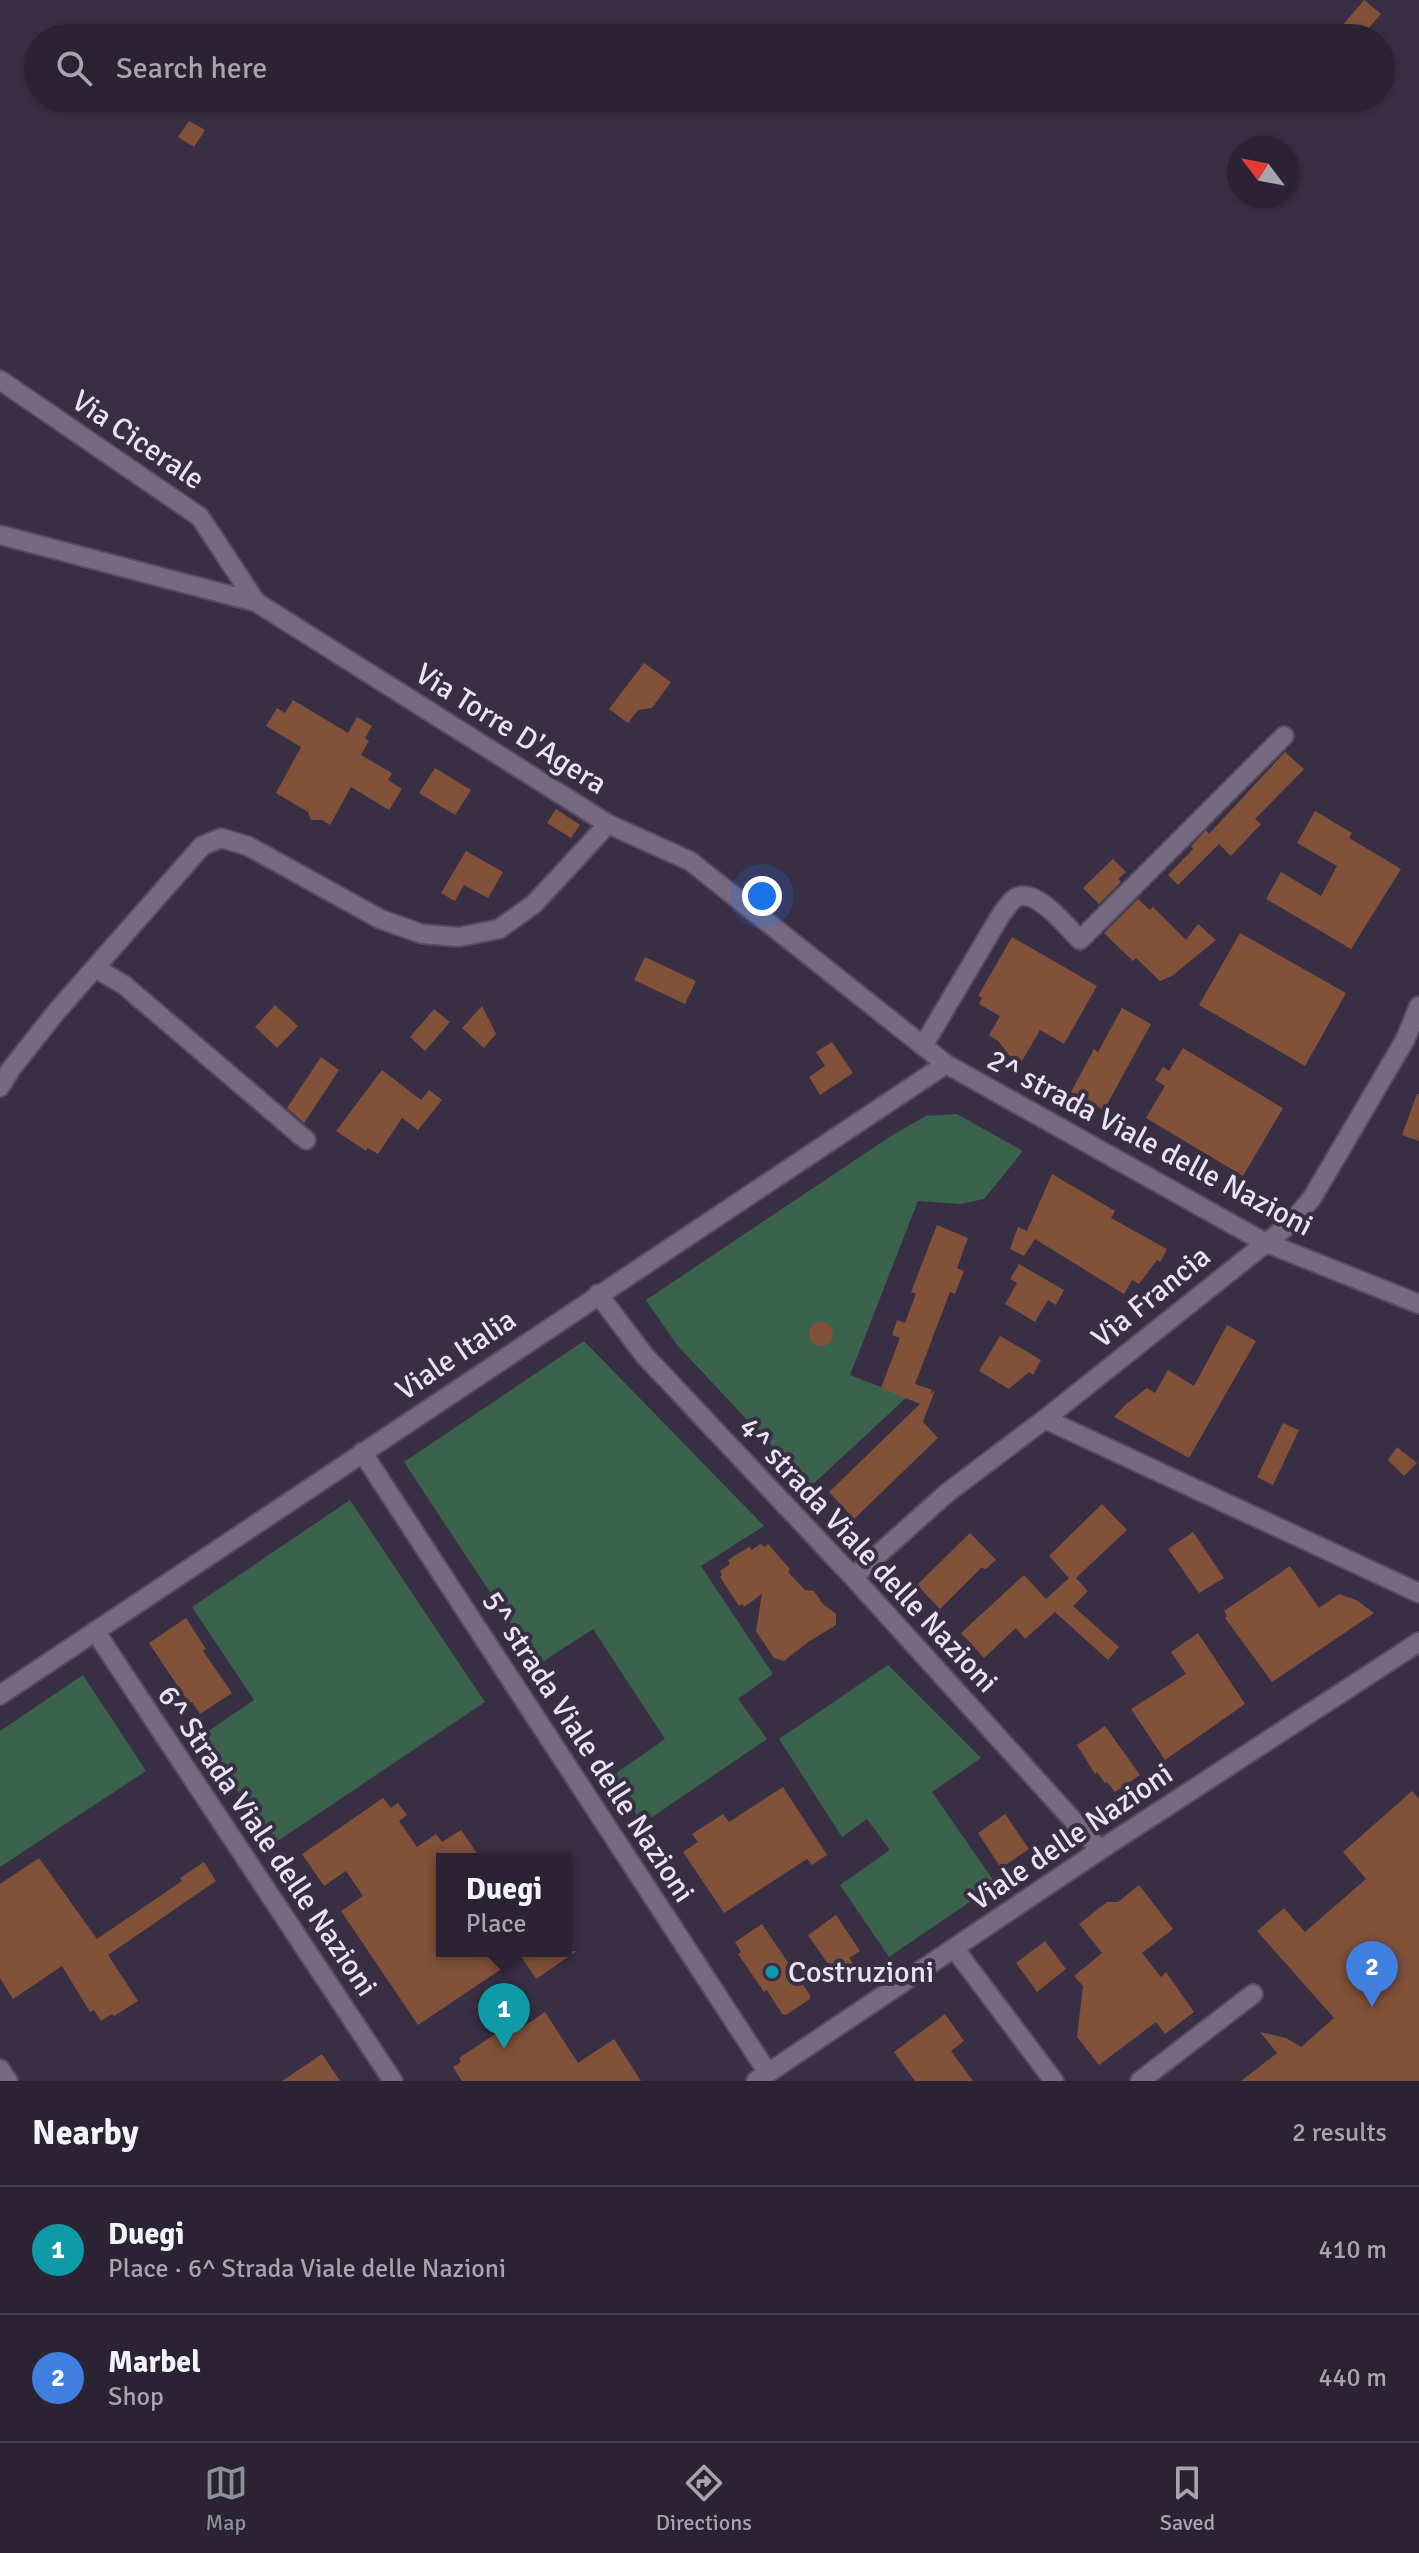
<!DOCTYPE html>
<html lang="en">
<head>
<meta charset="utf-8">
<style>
	:root { --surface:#2b2333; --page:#372f3f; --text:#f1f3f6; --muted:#a6a4ac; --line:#47404e; --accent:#8c9099 }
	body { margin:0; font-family:Signika,sans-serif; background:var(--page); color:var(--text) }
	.compass { position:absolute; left:1227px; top:136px; width:72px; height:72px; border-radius:50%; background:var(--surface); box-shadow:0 2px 6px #0004; rotate:302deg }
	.you { position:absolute; left:762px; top:896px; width:28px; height:28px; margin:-20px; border:6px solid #fff; border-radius:50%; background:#1a73e8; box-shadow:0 0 0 12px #1a73e833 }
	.badge { display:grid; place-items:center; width:52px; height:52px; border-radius:50%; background:var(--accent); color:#fff; font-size:26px; font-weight:700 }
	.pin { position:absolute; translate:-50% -66px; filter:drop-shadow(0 2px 4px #0008) }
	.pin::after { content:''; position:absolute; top:42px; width:28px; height:24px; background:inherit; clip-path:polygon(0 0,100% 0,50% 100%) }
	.popup { position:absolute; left:436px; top:1853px; width:136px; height:104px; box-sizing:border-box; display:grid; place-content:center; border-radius:0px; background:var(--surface); filter:drop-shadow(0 2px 6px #0005); font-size:26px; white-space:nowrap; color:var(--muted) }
	.popup b { font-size:30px; color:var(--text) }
	.popup::after { content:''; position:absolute; left:50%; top:100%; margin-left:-16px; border:16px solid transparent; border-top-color:var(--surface) }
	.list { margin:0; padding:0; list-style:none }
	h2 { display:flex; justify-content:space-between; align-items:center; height:104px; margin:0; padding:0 32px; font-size:34px }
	h2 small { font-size:26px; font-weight:400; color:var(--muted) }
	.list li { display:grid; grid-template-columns:52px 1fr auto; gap:24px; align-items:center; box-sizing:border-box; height:128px; padding:0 32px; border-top:2px solid var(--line) }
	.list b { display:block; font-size:30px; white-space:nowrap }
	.list p { margin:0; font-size:26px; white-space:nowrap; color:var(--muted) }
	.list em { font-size:26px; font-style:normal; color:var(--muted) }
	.icon { flex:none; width:44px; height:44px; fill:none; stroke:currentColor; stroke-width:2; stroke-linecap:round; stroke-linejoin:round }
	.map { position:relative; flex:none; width:1419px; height:2081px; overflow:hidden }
	.search { position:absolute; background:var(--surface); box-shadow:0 2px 6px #0004; left:24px; right:24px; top:24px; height:88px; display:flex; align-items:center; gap:20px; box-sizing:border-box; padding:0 28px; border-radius:44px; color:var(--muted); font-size:30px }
	.sheet { height:360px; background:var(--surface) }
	nav { display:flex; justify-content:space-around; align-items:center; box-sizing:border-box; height:112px; border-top:2px solid var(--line); background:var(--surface); font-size:22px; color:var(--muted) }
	nav a { display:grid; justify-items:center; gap:4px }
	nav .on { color:var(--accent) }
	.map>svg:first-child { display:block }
</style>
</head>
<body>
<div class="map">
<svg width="1419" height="2081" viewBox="0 0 1419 2081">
	<rect width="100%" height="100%" fill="#392f44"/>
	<path fill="#3a624c" d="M 957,1114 L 1023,1151 L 984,1199 L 960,1204 L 918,1201 L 850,1375 L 907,1397 L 810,1487 L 677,1345 L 646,1300 L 894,1134 L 926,1116 Z
		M 584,1341 L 764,1526 L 701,1566 L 773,1674 L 738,1699 L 767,1739 L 642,1824 L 612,1776 L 665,1739 L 593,1629 L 538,1665 L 404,1462 Z
		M 350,1500 L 485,1702 L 273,1844 L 201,1736 L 254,1700 L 192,1607 Z
		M 888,1665 L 981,1758 L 932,1792 L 996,1884 L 889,1957 L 840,1885 L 890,1850 L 867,1819 L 842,1837 L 779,1739 Z
		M 83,1675 L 146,1771 L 0,1867 L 0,1731 Z"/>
	<path fill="#81513a" d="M 1364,0 L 1381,14 L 1360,38 L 1356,38 L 1342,26 Z
		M 189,121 L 205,130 L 194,147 L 178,137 Z
		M 644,663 L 671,682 L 652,708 L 638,710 L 628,723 L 609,709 Z
		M 293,700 L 348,733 L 357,717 L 372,726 L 365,738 L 369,741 L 361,755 L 392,773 L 388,780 L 402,789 L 389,810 L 351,787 L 330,825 L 322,820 L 311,820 L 308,812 L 276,793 L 301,747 L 266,726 L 277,708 L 285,713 Z
		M 1285,752 L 1304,769 L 1255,819 L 1261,824 L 1231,856 L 1219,844 L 1178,885 L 1168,875 L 1193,849 L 1191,846 L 1206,830 L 1209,834 Z
		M 435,768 L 471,790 L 455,815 L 419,793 Z
		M 556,809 L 580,825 L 571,838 L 547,823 Z
		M 1315,811 L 1352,833 L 1349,838 L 1401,869 L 1351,949 L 1266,899 L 1281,872 L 1321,896 L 1337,866 L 1297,843 Z
		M 466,851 L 503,872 L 488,898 L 464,885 L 455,901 L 441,893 Z
		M 1113,859 L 1126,872 L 1118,879 L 1121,882 L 1099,904 L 1083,888 Z
		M 1138,899 L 1150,910 L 1153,907 L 1186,940 L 1198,924 L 1216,940 L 1172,976 L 1160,981 L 1136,958 L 1133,961 L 1104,933 Z
		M 1240,933 L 1346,993 L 1305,1066 L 1199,1005 Z
		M 1012,937 L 1097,986 L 1064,1044 L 1040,1030 L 1022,1061 L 1009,1055 L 998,1041 L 989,1035 L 1000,1016 L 979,1004 L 982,998 L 978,996 Z
		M 645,957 L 696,981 L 685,1004 L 634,980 Z
		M 275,1005 L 298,1026 L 277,1048 L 255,1027 Z
		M 482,1006 L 496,1034 L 484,1048 L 462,1028 Z
		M 1122,1008 L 1151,1024 L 1104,1110 L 1071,1092 L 1094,1049 L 1098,1052 Z
		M 434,1009 L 450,1022 L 425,1051 L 410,1037 Z
		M 832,1042 L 853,1073 L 820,1095 L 809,1077 L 825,1066 L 816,1052 Z
		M 1183,1048 L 1283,1108 L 1243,1176 L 1146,1118 L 1165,1086 L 1155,1080 L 1163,1067 L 1169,1071 Z
		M 321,1057 L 339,1070 L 304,1123 L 287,1108 Z
		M 382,1070 L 421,1100 L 429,1090 L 442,1100 L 418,1130 L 402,1118 L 378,1154 L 368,1148 L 366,1151 L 336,1131 Z
		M 1417,1094 L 1419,1094 L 1419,1141 L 1402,1135 Z
		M 1052,1174 L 1115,1211 L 1111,1218 L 1167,1249 L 1160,1262 L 1157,1260 L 1139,1284 L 1132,1280 L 1124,1294 L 1035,1239 L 1024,1256 L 1010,1249 L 1018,1227 L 1027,1231 Z
		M 937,1225 L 968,1238 L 957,1268 L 964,1271 L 955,1294 L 950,1292 L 915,1384 L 932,1390 L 931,1394 L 935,1390 L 923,1422 L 938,1438 L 854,1519 L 829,1492 L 920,1404 L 881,1388 L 900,1338 L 892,1335 L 897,1320 L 905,1323 L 916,1294 L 911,1292 Z
		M 1019,1264 L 1064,1290 L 1056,1305 L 1048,1300 L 1035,1322 L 1005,1304 L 1017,1283 L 1010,1279 Z
		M809 1334a12 12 0 1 1 24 0a12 12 0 1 1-24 0Z
		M 1227,1325 L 1256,1341 L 1189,1458 L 1114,1417 L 1125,1405 L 1147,1388 L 1155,1393 L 1168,1370 L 1194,1386 Z
		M 1000,1336 L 1041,1360 L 1033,1375 L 1029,1372 L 1009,1389 L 979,1371 Z
		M 1283,1423 L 1299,1430 L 1273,1485 L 1257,1477 Z
		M 1397,1447 L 1417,1463 L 1404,1476 L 1388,1460 Z
		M 1102,1504 L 1127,1530 L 1076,1578 L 1088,1591 L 1073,1606 L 1119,1647 L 1108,1660 L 1055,1612 L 1025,1639 L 1016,1628 L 984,1658 L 961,1633 L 1024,1575 L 1046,1599 L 1069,1578 L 1049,1556 Z
		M 1193,1532 L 1224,1578 L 1199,1593 L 1168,1549 Z
		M 970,1533 L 996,1560 L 986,1569 L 981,1568 L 940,1609 L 917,1585 Z
		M 760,1544 L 765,1547 L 768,1544 L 790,1569 L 788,1572 L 805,1590 L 814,1591 L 823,1604 L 836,1614 L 836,1625 L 808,1642 L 784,1661 L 774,1658 L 756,1631 L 762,1594 L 744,1607 L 742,1604 L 739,1606 L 720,1577 L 722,1575 L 720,1571 L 730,1564 L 728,1560 L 749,1547 L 752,1550 Z
		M 1290,1566 L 1319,1608 L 1339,1594 L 1356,1600 L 1374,1613 L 1272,1682 L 1225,1618 L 1227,1616 L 1224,1611 Z
		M 186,1618 L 206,1649 L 203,1651 L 232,1693 L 200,1714 L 192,1702 L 189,1703 L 149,1643 Z
		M 1198,1633 L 1245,1704 L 1165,1760 L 1131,1709 L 1186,1674 L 1171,1652 Z
		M 1105,1726 L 1140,1775 L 1115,1792 L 1107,1782 L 1105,1783 L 1097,1772 L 1095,1774 L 1077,1745 Z
		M 783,1787 L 827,1855 L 812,1865 L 807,1859 L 724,1913 L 683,1852 L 698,1842 L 692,1834 L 723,1814 L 729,1822 Z
		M 1412,1791 L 1419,1799 L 1419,2081 L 1241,2081 L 1277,2053 L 1260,2032 L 1286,2038 L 1301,2047 L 1334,2018 L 1257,1931 L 1284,1908 L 1305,1932 L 1366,1879 L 1343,1852 Z
		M 383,1798 L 391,1808 L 398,1803 L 407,1815 L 399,1821 L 417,1847 L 436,1834 L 442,1842 L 461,1830 L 481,1859 L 442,1859 L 442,1951 L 577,1951 L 536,1979 L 521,1956 L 418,2025 L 341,1911 L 363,1896 L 346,1871 L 324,1886 L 302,1854 Z
		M 1005,1814 L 1029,1849 L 1001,1868 L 978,1833 Z
		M 39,1858 L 97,1939 L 182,1881 L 180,1878 L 204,1862 L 216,1881 L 108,1955 L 138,2001 L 114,2016 L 112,2014 L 101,2021 L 94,2010 L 90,2012 L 62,1966 L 13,1999 L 0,1978 L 0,1884 Z
		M 1139,1885 L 1173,1929 L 1142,1953 L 1161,1977 L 1166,1972 L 1194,2012 L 1165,2034 L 1156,2022 L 1099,2065 L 1077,2037 L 1083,1986 L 1074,1976 L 1102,1953 L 1079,1924 L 1107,1902 L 1118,1902 Z
		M 836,1915 L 860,1951 L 849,1958 L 857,1968 L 839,1972 L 830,1967 L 808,1935 Z
		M 762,1924 L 810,1995 L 810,1999 L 786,2015 L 782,2014 L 767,1990 L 764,1992 L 738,1954 L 741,1952 L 735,1942 Z
		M 1045,1941 L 1066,1969 L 1037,1992 L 1016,1963 Z
		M 545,2012 L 578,2063 L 614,2039 L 641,2081 L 462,2081 L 453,2067 L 461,2062 L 459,2058 L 515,2021 L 520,2029 Z
		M 945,2014 L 964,2041 L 951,2051 L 973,2081 L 915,2081 L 894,2052 Z
		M 322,2054 L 340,2081 L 282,2081 Z"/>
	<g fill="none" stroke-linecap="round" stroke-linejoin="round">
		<defs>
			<path id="minor" d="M 0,380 L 200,517 L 256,602
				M 0,535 L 256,602 L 608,824 L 690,861 L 946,1064 L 1264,1242 L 1419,1304
				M 95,968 L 124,985 L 306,1140
				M 923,1046 L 1002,913 C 1006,909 1010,902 1014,899 C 1034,884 1067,927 1080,940 L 1284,736
				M 0,1087 L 11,1069 L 57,1011 L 202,846 L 221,838 L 248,846 L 380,919 L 422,934 L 459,937 L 499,929 L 534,904 L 608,824
				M 598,1294 L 645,1356 L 853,1577 L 1100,1850
				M 1045,1419 L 1419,1593
				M 362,1452 L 768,2073
				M 853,1577 L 947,1493 L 1045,1419 L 1291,1223 L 1312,1198 L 1405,1040 L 1419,1006
				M 95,1631 L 393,2081
				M 0,1695 L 946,1064
				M 954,1948 L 1054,2081
				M 0,2069 L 8,2081
				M 756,2081 L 1100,1850 L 1419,1642
				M 1140,2081 L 1253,1994"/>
		</defs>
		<use href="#minor" stroke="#554c5e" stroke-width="22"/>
		<use href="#minor" stroke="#756a81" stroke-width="18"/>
	</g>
	<circle fill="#0f9aa8" stroke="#392f44" stroke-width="3" cx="772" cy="1972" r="8"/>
	<g text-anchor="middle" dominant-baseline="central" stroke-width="8" stroke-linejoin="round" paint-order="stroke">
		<g font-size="30" fill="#eae4f1" stroke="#392f44">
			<text transform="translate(138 440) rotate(34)">Via Cicerale</text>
			<text transform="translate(511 729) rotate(32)">Via Torre D'Agera</text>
			<text transform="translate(1150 1143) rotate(28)">2^ strada Viale delle Nazioni</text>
			<text transform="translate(1151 1297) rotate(-39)">Via Francia</text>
			<text transform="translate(456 1355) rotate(-34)">Viale Italia</text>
			<text transform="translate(868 1555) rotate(47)">4^ strada Viale delle Nazioni</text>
			<text transform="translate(588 1747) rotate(57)">5^ strada Viale delle Nazioni</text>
			<text transform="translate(1071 1837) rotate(-34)">Viale delle Nazioni</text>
			<text transform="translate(267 1841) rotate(56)">6^ Strada Viale delle Nazioni</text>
		</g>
		<g font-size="30" fill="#eae4f1" stroke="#392f44" text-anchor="start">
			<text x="788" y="1972">Costruzioni</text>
		</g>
	</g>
</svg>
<svg class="compass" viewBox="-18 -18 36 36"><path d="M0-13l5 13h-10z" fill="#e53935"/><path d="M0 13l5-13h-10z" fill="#a6a4ac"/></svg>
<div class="you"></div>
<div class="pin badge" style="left:504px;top:2049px;background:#0f9aa8">1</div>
<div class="popup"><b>Duegi</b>Place</div>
<div class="pin badge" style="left:1372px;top:2007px;background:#3f7fe0">2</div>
<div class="search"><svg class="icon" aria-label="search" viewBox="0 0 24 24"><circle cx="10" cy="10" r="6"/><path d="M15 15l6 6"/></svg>Search here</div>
</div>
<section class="sheet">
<h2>Nearby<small>2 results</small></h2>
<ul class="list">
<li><span class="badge" style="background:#0f9aa8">1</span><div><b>Duegi</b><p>Place · 6^ Strada Viale delle Nazioni</p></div><em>410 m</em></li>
<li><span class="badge" style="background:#3f7fe0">2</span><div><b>Marbel</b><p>Shop</p></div><em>440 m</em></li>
</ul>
</section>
<nav>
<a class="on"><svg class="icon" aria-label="map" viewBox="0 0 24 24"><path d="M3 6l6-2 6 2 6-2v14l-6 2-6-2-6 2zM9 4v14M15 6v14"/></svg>Map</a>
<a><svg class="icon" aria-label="directions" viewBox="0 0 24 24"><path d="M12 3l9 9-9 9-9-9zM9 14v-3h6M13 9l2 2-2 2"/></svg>Directions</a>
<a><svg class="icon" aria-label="saved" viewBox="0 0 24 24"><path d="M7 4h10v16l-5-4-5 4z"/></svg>Saved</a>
</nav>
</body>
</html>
